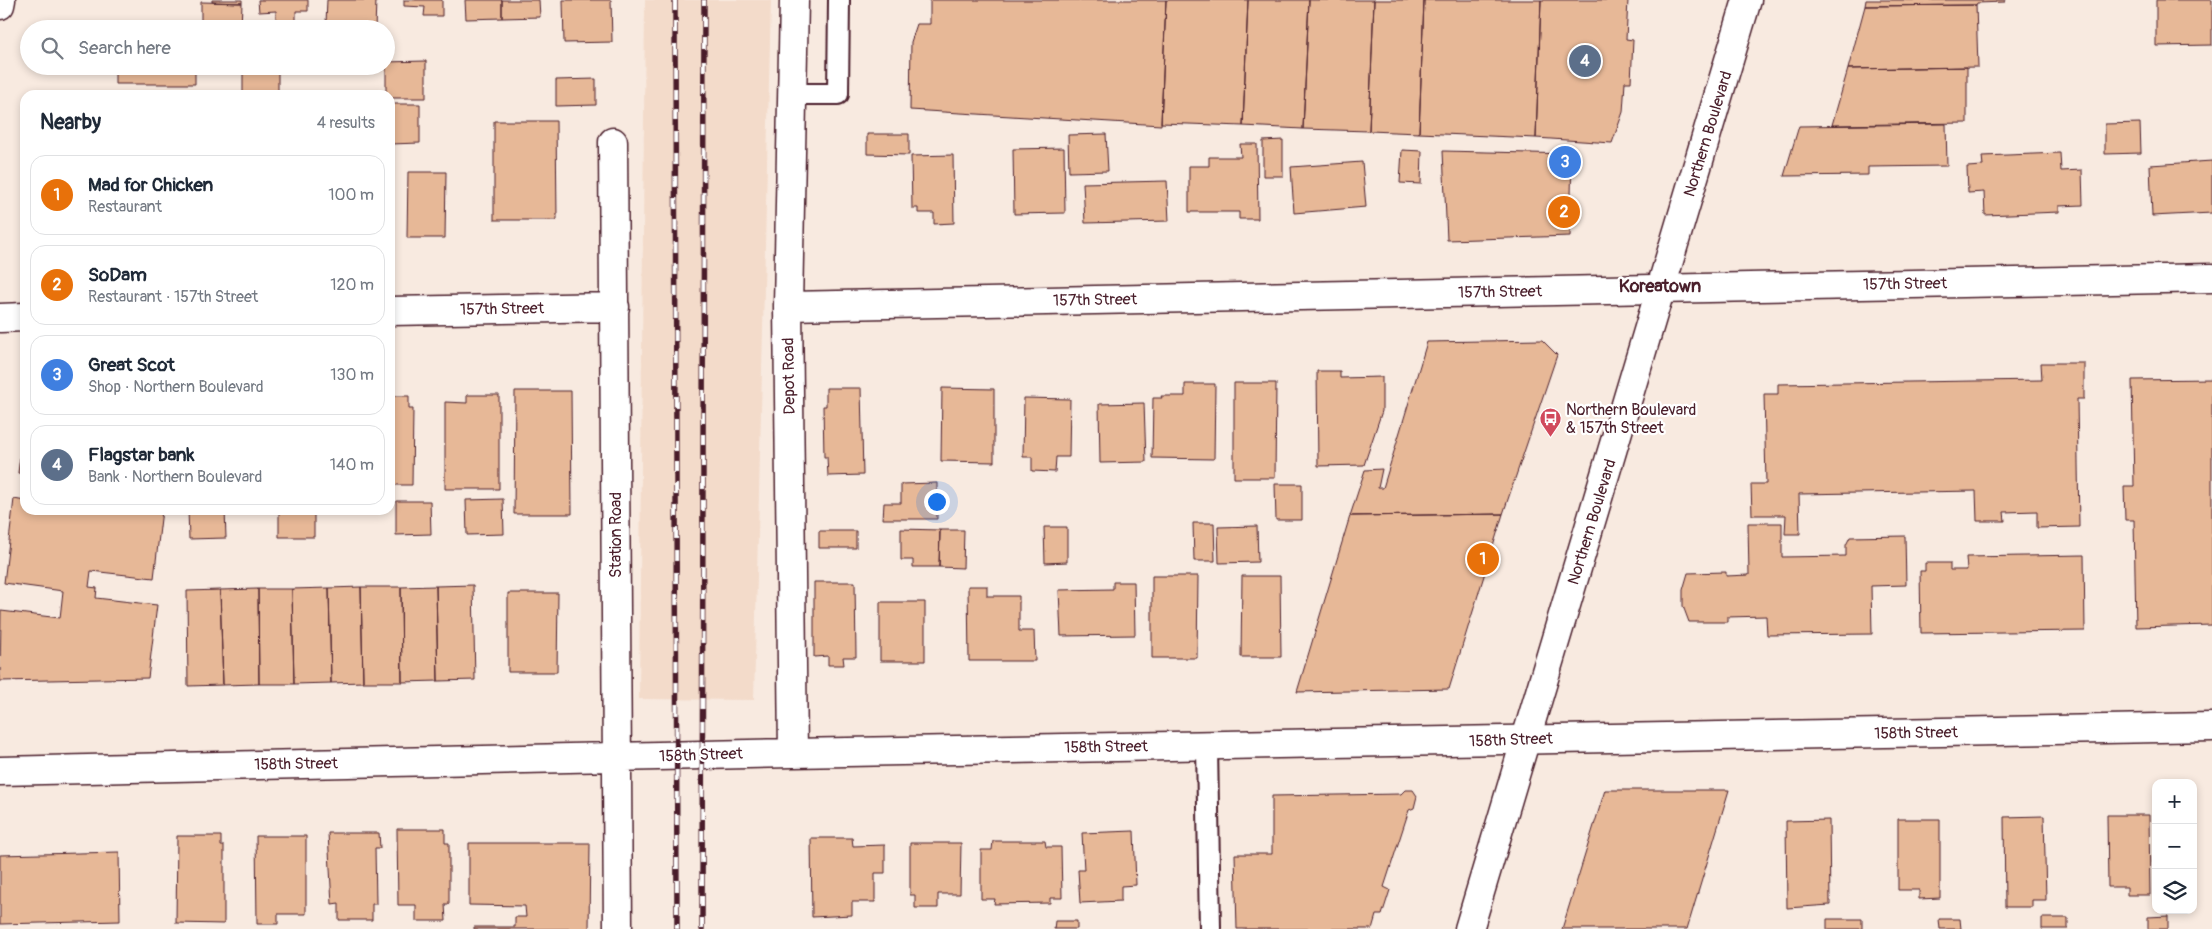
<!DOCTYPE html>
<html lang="en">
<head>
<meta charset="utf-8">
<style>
	:root { --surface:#fff; --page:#f2f2f3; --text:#1f2937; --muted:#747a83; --line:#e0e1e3; --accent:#2563eb }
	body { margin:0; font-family:Pangolin,sans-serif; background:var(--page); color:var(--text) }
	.controls { position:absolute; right:15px; bottom:15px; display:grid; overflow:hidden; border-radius:10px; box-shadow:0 2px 8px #0003 }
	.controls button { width:45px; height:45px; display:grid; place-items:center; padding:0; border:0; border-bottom:1px solid var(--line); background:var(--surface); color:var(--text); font:25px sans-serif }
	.you { position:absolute; left:936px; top:501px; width:18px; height:18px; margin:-12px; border:4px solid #fff; border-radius:50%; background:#1a73e8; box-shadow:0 0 0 8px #1a73e833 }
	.badge { display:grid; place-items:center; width:32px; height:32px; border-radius:50%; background:var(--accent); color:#fff; font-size:16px; font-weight:700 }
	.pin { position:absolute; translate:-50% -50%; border:2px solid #fff; box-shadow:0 1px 5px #0006 }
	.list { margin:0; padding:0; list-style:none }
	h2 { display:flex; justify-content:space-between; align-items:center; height:65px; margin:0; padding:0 20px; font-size:21px }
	h2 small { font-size:16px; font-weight:400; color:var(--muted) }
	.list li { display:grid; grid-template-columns:32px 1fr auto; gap:15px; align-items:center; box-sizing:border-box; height:80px; margin:0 10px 10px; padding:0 10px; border:1px solid var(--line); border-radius:15px }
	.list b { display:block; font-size:19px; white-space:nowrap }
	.list p { margin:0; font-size:16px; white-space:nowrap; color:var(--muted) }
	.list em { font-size:16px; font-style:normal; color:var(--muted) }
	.icon { flex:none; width:28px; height:28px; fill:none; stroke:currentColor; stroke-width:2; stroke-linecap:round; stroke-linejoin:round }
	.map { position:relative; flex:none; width:2212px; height:929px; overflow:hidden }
	.search { position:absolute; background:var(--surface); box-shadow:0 2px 8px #0003; left:20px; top:20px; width:375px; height:55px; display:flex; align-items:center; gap:12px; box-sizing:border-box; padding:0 18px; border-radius:28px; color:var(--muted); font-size:19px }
	.panel { position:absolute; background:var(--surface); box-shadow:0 2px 8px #0003; left:20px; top:90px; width:375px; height:425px; border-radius:15px }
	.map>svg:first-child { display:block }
</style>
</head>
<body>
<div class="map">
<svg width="2212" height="929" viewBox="0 0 2212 929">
	<rect width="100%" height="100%" fill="#f8eae0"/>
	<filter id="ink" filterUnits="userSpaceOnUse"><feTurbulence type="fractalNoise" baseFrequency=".02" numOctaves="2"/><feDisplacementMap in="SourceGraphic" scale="10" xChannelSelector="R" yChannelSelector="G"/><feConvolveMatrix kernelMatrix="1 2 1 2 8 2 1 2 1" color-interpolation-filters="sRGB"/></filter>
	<g filter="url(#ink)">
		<path fill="#f3dbca" d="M 645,0 L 771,0 L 754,700 L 639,699 Z"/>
		<path fill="#e7b897" stroke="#4a1f2b" d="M 212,0 L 242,0 L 242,3 L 212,2 Z
			M 258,0 L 308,0 L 308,11 L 296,11 L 296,24 L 276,25 L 276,11 L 259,12 Z
			M 327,0 L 376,0 L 375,29 L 353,29 L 353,24 L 326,24 Z
			M 404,0 L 442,0 L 442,16 L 424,16 L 425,7 L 404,6 Z
			M 465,0 L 502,0 L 502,18 L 466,19 Z
			M 502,0 L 539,0 L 540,17 L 502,18 Z
			M 563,0 L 611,0 L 612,42 L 564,43 Z
			M 930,0 L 1166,0 L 1161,125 L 910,110 L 911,42 L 917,24 L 930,24 Z
			M 1166,0 L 1248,0 L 1243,126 L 1161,123 Z
			M 1248,0 L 1309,0 L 1303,129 L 1243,126 Z
			M 1309,0 L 1374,0 L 1369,131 L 1303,129 Z
			M 1374,0 L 1424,0 L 1419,133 L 1369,131 Z
			M 1424,0 L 1541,0 L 1536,138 L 1419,133 Z
			M 1541,0 L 1628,0 L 1626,39 L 1633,40 L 1631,82 L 1625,82 L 1623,112 L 1612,143 L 1536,138 Z
			M 1866,0 L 2006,0 L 2005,2 L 1977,3 L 1976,5 L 1865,6 Z
			M 2156,0 L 2212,0 L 2212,45 L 2156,46 Z
			M 201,2 L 242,3 L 241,29 L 201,29 Z
			M 1976,5 L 1978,67 L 1848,69 L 1865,6 Z
			M 426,61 L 426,98 L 390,98 L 390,95 L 386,95 L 386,62 Z
			M 99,66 L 195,66 L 195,84 L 115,84 L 115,71 L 99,71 Z
			M 243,66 L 278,66 L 278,95 L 243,95 Z
			M 1967,67 L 1967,123 L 1832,125 L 1848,69 Z
			M 596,79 L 596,105 L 556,106 L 556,80 Z
			M 390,104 L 420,104 L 420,143 L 390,144 Z
			M 494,121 L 556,121 L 557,220 L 494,220 Z
			M 2140,123 L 2141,153 L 2105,154 L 2105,124 Z
			M 1946,124 L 1947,166 L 1868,167 L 1868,175 L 1784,176 L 1799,126 Z
			M 867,134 L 909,134 L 909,155 L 867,154 Z
			M 1106,134 L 1108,171 L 1069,172 L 1068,135 Z
			M 1283,140 L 1283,176 L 1263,176 L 1263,141 Z
			M 1240,144 L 1257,144 L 1258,219 L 1239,219 L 1239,212 L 1189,212 L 1189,166 L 1209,166 L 1209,157 L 1241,157 Z
			M 1064,148 L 1065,213 L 1014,214 L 1013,149 Z
			M 1402,150 L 1422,151 L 1421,184 L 1400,183 Z
			M 1443,151 L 1572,154 L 1570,236 L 1447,240 Z
			M 2060,153 L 2061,171 L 2082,170 L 2083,205 L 2059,206 L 2059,212 L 1985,215 L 1984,192 L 1968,193 L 1967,167 L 1983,166 L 1982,156 Z
			M 953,155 L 954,223 L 934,224 L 934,213 L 918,213 L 918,208 L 912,208 L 911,156 Z
			M 2212,161 L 2212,213 L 2152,216 L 2150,165 Z
			M 1362,162 L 1366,207 L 1294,213 L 1291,167 Z
			M 408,172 L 446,172 L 445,238 L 407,238 Z
			M 1167,181 L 1169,221 L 1085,223 L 1083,183 Z
			M 1542,340 L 1557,355 L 1503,514 L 1350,516 L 1365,470 L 1382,469 L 1378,488 L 1383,488 L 1427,342 Z
			M 2041,363 L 2084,363 L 2084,399 L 2077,399 L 2079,527 L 2037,528 L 2037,511 L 2004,512 L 2005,521 L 1977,521 L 1976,491 L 1799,494 L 1800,534 L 1785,534 L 1786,515 L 1752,515 L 1751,484 L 1766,484 L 1764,394 L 1778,394 L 1778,384 L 2042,380 Z
			M 1317,371 L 1340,371 L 1340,378 L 1382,377 L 1382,411 L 1364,465 L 1318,466 Z
			M 2212,379 L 2212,625 L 2136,627 L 2134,520 L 2125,520 L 2124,486 L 2134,486 L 2132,380 Z
			M 1234,383 L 1276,383 L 1275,478 L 1234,478 Z
			M 1185,384 L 1215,384 L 1214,459 L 1152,458 L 1153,398 L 1162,398 L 1161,396 L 1185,396 Z
			M 826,388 L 861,388 L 863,475 L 828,476 L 827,457 L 824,457 L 823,406 L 826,406 Z
			M 942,388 L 994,389 L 994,462 L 941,461 Z
			M 515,391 L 571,391 L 572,514 L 514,514 Z
			M 467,395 L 499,395 L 499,489 L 445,489 L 445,402 L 467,403 Z
			M 390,396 L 409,396 L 409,409 L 413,409 L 412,485 L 390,485 Z
			M 1024,398 L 1070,399 L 1069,457 L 1056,457 L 1055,472 L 1032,471 L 1032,457 L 1023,457 Z
			M 1144,403 L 1146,462 L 1100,463 L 1099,404 Z
			M 25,416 L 25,474 L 18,473 Z
			M 937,483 L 937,519 L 883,519 L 884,503 L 901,503 L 901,484 Z
			M 1275,484 L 1302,484 L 1302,520 L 1276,520 Z
			M 14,499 L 25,501 L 25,510 L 162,510 L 154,578 L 91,571 L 89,587 L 97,588 L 96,598 L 157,605 L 148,678 L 0,681 L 1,611 L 60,618 L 63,591 L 4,583 Z
			M 503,499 L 504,534 L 467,535 L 466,500 Z
			M 396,501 L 430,501 L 431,534 L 396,535 Z
			M 188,510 L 225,510 L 226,538 L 189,539 Z
			M 279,510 L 314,510 L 314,537 L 279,537 Z
			M 1503,514 L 1449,689 L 1297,692 L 1350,516 Z
			M 1193,523 L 1214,523 L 1215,561 L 1194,561 Z
			M 1748,523 L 1782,523 L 1782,557 L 1846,556 L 1846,545 L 1850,537 L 1905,536 L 1906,585 L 1871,586 L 1872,634 L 1767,635 L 1766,616 L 1727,617 L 1727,622 L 1689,622 L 1683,606 L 1683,590 L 1688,573 L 1726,572 L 1726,576 L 1749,575 Z
			M 1257,526 L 1258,562 L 1219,563 L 1218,527 Z
			M 1044,527 L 1067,527 L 1067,562 L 1045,563 Z
			M 901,529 L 940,530 L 939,567 L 913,567 L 913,560 L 901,560 Z
			M 940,530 L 964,530 L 963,568 L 939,567 Z
			M 819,531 L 856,531 L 856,548 L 819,548 Z
			M 2084,555 L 2085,631 L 1921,633 L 1920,571 L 1925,571 L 1925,563 L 1950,563 L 1950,570 L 1967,570 L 1966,557 Z
			M 1152,576 L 1198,576 L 1197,658 L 1152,658 Z
			M 1242,576 L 1280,576 L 1281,657 L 1241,657 Z
			M 814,582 L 855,582 L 856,657 L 843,657 L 844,665 L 828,665 L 828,656 L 814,657 Z
			M 1113,582 L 1134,582 L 1135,635 L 1061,636 L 1059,590 L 1113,589 Z
			M 473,585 L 475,680 L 438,681 L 436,586 Z
			M 436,586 L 438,681 L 402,682 L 401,587 Z
			M 968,586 L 987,586 L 987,596 L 1019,596 L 1019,631 L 1034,631 L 1035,661 L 969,661 Z
			M 361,587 L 401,587 L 402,682 L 363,682 Z
			M 361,587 L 363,682 L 331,683 L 329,588 Z
			M 329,588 L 331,683 L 294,684 L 292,589 Z
			M 258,589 L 292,589 L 294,684 L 259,684 Z
			M 258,589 L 259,684 L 223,685 L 220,590 Z
			M 220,590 L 223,685 L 188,686 L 187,591 Z
			M 508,593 L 558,593 L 557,672 L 508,672 Z
			M 880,602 L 925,602 L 925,661 L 880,661 Z
			M 1405,790 L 1413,790 L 1417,796 L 1414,808 L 1409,810 L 1384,887 L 1390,890 L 1382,915 L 1376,915 L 1372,929 L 1237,929 L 1235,854 L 1272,854 L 1272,796 L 1401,794 Z
			M 1605,790 L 1729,790 L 1687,929 L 1562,929 Z
			M 2107,815 L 2149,815 L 2150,895 L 2127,895 L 2127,887 L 2108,887 Z
			M 2044,816 L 2046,900 L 2032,900 L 2032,907 L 2005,907 L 2004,817 Z
			M 1898,819 L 1940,819 L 1940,898 L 1919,899 L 1919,890 L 1898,890 Z
			M 1829,820 L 1830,905 L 1787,908 L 1786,821 Z
			M 397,829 L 445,829 L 445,843 L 449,843 L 449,904 L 445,904 L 446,921 L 416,921 L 416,905 L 398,905 Z
			M 1134,831 L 1136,885 L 1121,886 L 1121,901 L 1080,903 L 1078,870 L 1084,870 L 1082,833 Z
			M 328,833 L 379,833 L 380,848 L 375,848 L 376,904 L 372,904 L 372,920 L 339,920 L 339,903 L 332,904 Z
			M 177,836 L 221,836 L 221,846 L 224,846 L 224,924 L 176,923 Z
			M 256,836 L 306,836 L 306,914 L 278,914 L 278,924 L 257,924 Z
			M 811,838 L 852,838 L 853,846 L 885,845 L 885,873 L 875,873 L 875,902 L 852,902 L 852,915 L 812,917 Z
			M 993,841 L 1045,841 L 1046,847 L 1061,847 L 1062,898 L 1050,898 L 1050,903 L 994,904 L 995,899 L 981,899 L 981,850 L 992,850 Z
			M 469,843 L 590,843 L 589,929 L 474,929 L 474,927 L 515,927 L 515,917 L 526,917 L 525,906 L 469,905 Z
			M 910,843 L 961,843 L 960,894 L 938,894 L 938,908 L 915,908 L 915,895 L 910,895 Z
			M 119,852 L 120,921 L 0,924 L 0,855 Z
			M 2168,916 L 2168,929 L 2148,929 L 2148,917 Z
			M 2042,918 L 2068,918 L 2068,929 L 2042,929 Z
			M 1827,919 L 1862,919 L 1862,929 L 1827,929 Z
			M 1939,919 L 1960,919 L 1961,929 L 1940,929 Z
			M 1055,921 L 1077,921 L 1077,929 L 1054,929 Z"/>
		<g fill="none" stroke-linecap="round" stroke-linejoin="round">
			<defs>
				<path id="service" d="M 792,94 L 838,94 L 839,0
					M 1207,746 L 1210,929"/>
				<path id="minor" d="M 613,142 L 618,929
					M 788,306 L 2212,278
					M 390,311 L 615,307
					M 0,318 L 25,317
					M 793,753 L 788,306 L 794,0
					M 0,771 L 793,753 L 2212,727"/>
				<path id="tertiary" d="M 0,5 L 1,0"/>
				<path id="primary" d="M 1469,929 L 1747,0"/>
			</defs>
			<use href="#service" stroke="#4a1f2b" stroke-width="24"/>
			<use href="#minor" stroke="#4a1f2b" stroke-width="31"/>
			<use href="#tertiary" stroke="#4a1f2b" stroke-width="31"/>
			<use href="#primary" stroke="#4a1f2b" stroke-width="31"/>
			<use href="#service" stroke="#fff" stroke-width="20"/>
			<use href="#minor" stroke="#fff" stroke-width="28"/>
			<use href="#tertiary" stroke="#fff" stroke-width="28"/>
			<use href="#primary" stroke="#fff" stroke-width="28"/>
			<defs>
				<path id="rail" d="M 675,0 L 677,929
					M 702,929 L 704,0"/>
			</defs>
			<use href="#rail" stroke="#4a1f2b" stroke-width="5.5"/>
			<use href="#rail" stroke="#fff" stroke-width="4" stroke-dasharray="11" stroke-linecap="butt"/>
		</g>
	</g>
	<defs>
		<symbol id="bus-pin" viewBox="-11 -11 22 30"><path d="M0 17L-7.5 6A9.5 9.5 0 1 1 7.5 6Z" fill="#d1495b" stroke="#fff"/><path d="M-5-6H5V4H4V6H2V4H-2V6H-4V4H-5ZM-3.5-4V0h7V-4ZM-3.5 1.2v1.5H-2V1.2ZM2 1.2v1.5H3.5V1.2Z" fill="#fff"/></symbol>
	</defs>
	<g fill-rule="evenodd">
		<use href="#bus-pin" x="1538" y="406" width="25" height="34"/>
	</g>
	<g text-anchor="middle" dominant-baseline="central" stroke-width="4.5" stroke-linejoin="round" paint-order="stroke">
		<g font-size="16" fill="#4a1f2b" stroke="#fff">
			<text transform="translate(1708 134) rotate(-73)">Northern Boulevard</text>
			<text transform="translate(1905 284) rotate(-1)">157th Street</text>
			<text transform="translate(1500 292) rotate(-1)">157th Street</text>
			<text transform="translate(1095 300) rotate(-1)">157th Street</text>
			<text transform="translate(502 309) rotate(-1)">157th Street</text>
			<text transform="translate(789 376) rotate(-91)">Depot Road</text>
			<text transform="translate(1592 522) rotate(-73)">Northern Boulevard</text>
			<text transform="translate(616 535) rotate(-90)">Station Road</text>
			<text transform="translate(1916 733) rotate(-1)">158th Street</text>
			<text transform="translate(1511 740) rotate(-2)">158th Street</text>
			<text transform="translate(1106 747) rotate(-1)">158th Street</text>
			<text transform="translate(701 755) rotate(-2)">158th Street</text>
			<text transform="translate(296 764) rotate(-1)">158th Street</text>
		</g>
		<g font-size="16" fill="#4a1f2b" stroke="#fff" text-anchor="start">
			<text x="1566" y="410">Northern Boulevard<tspan x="1566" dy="18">&amp; 157th Street</tspan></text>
		</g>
		<g font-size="18" font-weight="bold" fill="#4a1f2b" stroke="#fff">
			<text x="1660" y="286">Koreatown</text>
		</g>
	</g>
</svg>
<div class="controls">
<button>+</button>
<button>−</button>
<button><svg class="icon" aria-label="layers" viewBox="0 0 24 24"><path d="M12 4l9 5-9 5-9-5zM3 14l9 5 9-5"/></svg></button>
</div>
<div class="you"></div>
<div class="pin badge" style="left:1483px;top:559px;background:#e8710a">1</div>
<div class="pin badge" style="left:1564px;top:212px;background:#e8710a">2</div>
<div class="pin badge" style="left:1565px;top:162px;background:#3f7fe0">3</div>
<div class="pin badge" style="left:1585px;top:61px;background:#5c6f8a">4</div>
<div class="search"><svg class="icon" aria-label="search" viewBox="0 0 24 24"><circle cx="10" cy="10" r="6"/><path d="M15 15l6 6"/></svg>Search here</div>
<section class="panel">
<h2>Nearby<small>4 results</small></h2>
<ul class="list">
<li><span class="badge" style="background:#e8710a">1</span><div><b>Mad for Chicken</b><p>Restaurant</p></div><em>100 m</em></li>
<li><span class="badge" style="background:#e8710a">2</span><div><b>SoDam</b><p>Restaurant · 157th Street</p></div><em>120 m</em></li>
<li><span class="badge" style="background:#3f7fe0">3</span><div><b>Great Scot</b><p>Shop · Northern Boulevard</p></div><em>130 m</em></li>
<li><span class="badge" style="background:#5c6f8a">4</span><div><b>Flagstar bank</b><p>Bank · Northern Boulevard</p></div><em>140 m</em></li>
</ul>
</section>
</div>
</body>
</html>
